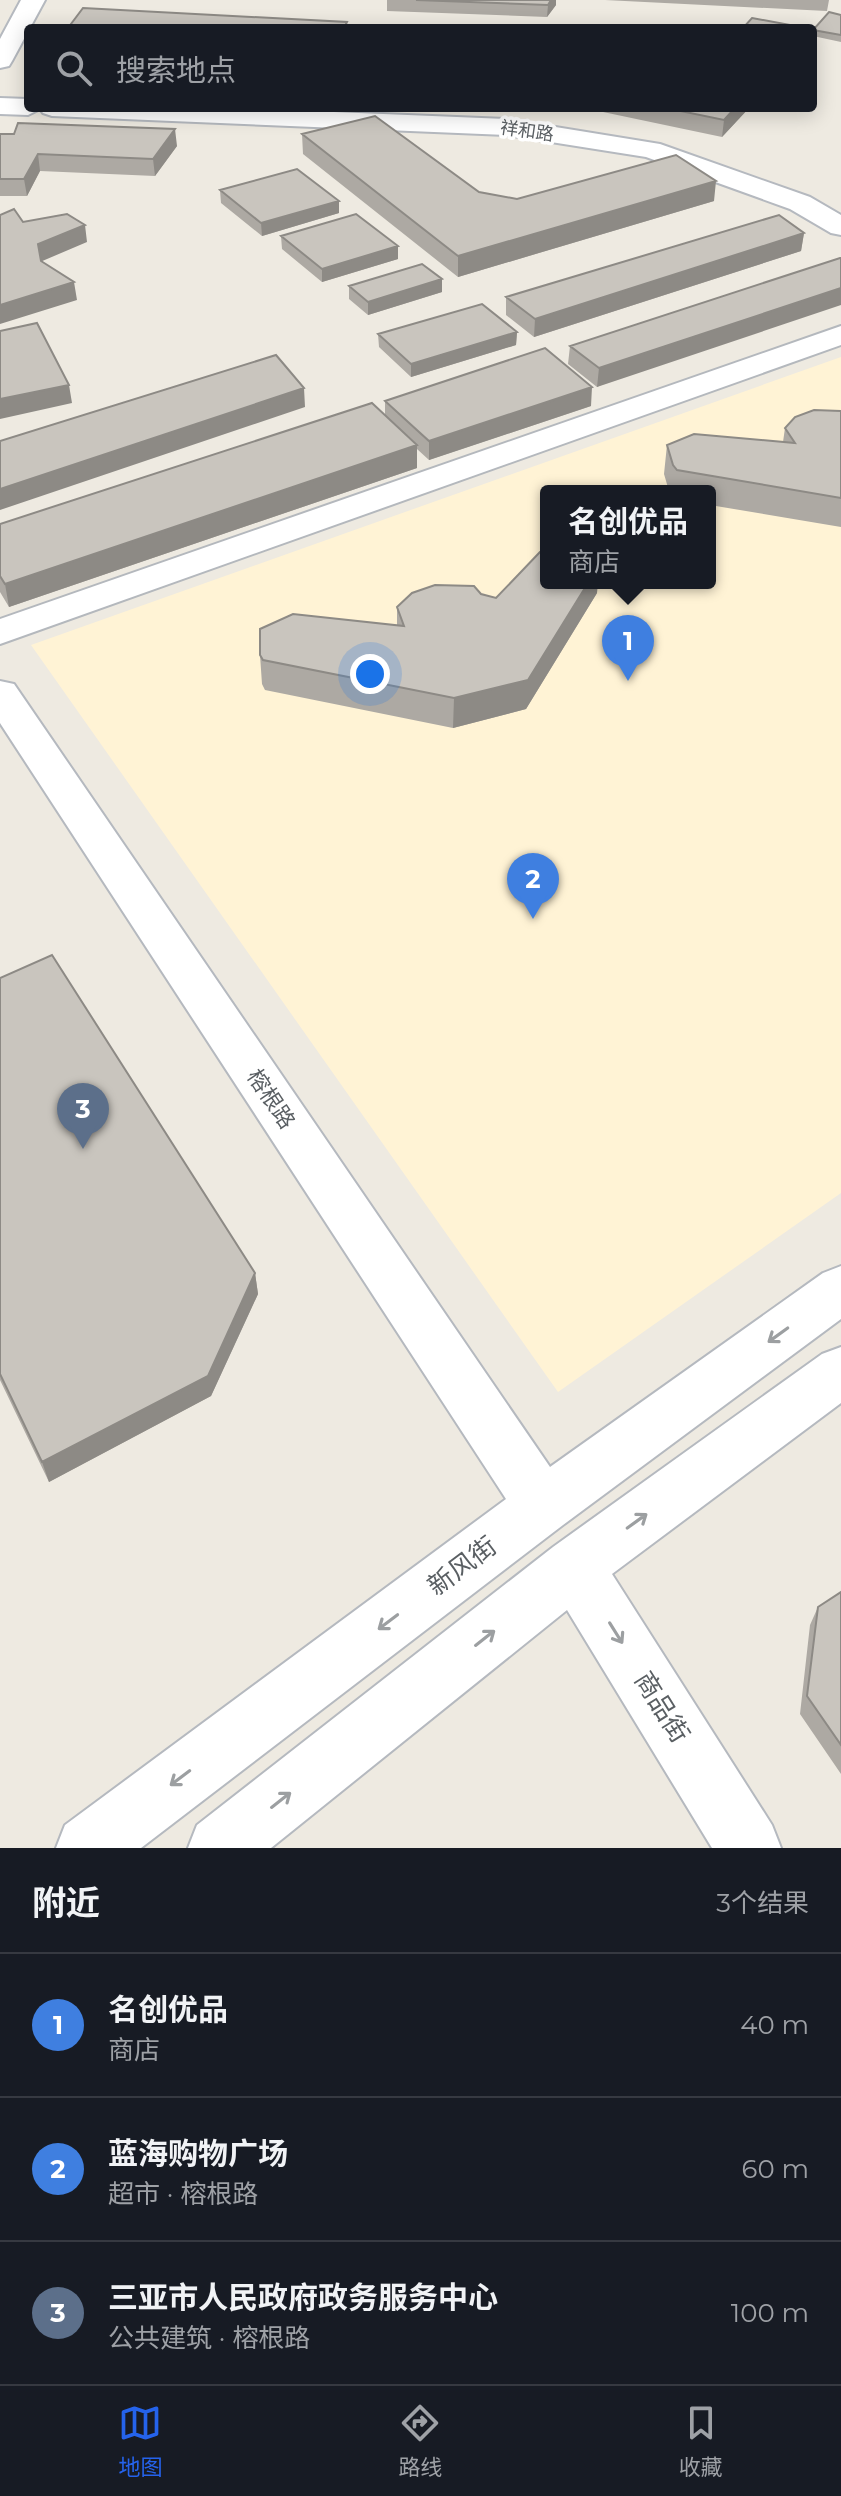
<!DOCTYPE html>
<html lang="zh">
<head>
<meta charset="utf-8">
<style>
	:root { --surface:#171b24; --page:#20242c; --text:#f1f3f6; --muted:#9ea1a6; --line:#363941; --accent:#2563eb }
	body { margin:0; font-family:Montserrat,"Noto Sans SC",sans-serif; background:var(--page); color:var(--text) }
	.you { position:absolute; left:370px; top:674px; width:28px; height:28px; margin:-20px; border:6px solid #fff; border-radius:50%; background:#1a73e8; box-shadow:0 0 0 12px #1a73e833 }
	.badge { display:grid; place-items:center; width:52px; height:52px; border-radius:50%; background:var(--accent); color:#fff; font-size:26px; font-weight:700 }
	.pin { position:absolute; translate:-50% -66px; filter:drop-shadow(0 2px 4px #0008) }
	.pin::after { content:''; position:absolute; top:42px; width:28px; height:24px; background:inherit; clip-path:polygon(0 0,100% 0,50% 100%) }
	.popup { position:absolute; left:540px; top:485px; width:176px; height:104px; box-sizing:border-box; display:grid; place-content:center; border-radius:8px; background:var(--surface); filter:drop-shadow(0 2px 6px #0005); font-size:26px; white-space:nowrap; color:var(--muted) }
	.popup b { font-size:30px; color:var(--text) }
	.popup::after { content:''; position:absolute; left:50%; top:100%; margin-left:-16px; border:16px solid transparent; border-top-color:var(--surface) }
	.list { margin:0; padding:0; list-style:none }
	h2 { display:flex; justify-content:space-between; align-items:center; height:104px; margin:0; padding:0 32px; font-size:34px }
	h2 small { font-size:26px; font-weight:400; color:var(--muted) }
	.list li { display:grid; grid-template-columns:52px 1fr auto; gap:24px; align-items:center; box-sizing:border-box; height:144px; padding:0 32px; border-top:2px solid var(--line) }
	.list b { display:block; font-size:30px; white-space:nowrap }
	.list p { margin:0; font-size:26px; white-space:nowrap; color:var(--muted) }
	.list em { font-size:26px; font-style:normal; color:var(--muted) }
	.icon { flex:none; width:44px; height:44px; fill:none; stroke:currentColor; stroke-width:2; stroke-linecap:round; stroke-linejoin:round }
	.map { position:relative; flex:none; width:841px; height:1848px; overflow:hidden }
	.search { position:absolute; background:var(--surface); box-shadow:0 4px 20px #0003; left:24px; right:24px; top:24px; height:88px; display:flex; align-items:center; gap:20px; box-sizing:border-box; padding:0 28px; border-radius:8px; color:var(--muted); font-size:30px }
	.sheet { height:536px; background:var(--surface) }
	nav { display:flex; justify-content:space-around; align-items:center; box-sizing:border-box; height:112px; border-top:2px solid var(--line); background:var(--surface); font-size:22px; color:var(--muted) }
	nav a { display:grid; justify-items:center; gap:4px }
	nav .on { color:var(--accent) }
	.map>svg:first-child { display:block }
</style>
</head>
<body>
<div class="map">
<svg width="841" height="1848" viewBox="0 0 841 1848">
	<rect width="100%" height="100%" fill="#eeeae1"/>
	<path fill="#fff3d5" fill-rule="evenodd" d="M 841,357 L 841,1193 L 558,1392 L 31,645 ZM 546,491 L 710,491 L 710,583 L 546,583 Z"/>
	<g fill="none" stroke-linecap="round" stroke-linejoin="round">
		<defs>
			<path id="street" d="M 841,326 L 841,345 L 0,644 L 0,619 Z"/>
			<path id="secondary" d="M 21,0 L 45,0 L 12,61 L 9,66 L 0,68 L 0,39 Z
				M 0,98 L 28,99 L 28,108 L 236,108 L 506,119 L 660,144 L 810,197 L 841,215 L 841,235 L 831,233 L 790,209 L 646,157 L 506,135 L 52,116 L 43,113 L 40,109 L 28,115 L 0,114 Z
				M 0,681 L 14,684 L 550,1467 L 823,1273 L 841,1266 L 841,1319 L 563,1525 L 141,1848 L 56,1848 L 65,1825 L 506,1499 L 0,723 Z
				M 841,1347 L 841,1403 L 612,1574 L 772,1825 L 781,1848 L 712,1848 L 567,1610 L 271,1848 L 188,1848 L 197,1825 L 553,1547 L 822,1354 Z"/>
		</defs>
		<use href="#street" stroke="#b4b8bd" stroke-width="4"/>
		<use href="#secondary" stroke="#b5b9bf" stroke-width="4"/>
		<use href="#street" fill="#fff" fill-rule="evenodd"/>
		<use href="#secondary" fill="#fff" fill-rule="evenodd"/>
	</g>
	<path fill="#ada9a3" d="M 387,0 L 556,0 L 556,5 L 547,17 L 387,11 Z
		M 605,0 L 829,0 L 827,11 Z
		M 841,15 L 841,42 L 813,36 L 813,29 Z
		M 584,108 L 749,108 L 722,137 Z
		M 0,134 L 177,146 L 155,176 L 40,171 L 27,196 L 0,196 Z
		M 302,134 L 479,192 L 517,199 L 714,201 L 458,277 L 303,154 Z
		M 220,190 L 339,201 L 339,213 L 262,236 L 221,203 Z
		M 804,233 L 801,251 L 534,337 L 506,315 L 506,297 Z
		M 281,236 L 398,259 L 322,282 L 282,249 Z
		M 841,258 L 597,387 L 568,364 L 570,346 Z
		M 349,286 L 442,292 L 368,315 L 349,299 Z
		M 517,332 L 516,345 L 411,377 L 379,347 L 378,334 Z
		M 385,401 L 591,406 L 429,460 L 417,449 L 417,468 L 9,607 L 0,592 L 0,524 L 385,415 Z
		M 841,411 L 841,527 L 710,505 L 710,491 L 669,491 L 664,474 L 667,445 L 783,442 L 785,428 Z
		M 597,593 L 526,709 L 453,728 L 265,690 L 262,684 L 260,655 L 397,626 L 397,607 L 481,594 L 496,598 Z
		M 0,978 L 255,1273 L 258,1294 L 211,1396 L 49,1482 L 0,1380 Z
		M 841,1592 L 841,1774 L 800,1714 L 810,1625 L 818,1607 Z"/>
	<path fill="#8d8a85" d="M 551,0 L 556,0 L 556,5 L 547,17 L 548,5 Z
		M 735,108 L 749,108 L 722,137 L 724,120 Z
		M 175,129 L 177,146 L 155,176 L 153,159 Z
		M 38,154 L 40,171 L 27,196 L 24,179 Z
		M 716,181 L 714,201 L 458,277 L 458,256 Z
		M 339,201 L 339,213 L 262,236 L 261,223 Z
		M 85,225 L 87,242 L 40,262 L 38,244 Z
		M 804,233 L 801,251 L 534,337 L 535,319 Z
		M 398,246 L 398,259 L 322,282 L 322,269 Z
		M 442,279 L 442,292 L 368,315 L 368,302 Z
		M 74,282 L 77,300 L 0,324 L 0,305 Z
		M 841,288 L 841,305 L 597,387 L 599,368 Z
		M 517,332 L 516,345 L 411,377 L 411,364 Z
		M 69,385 L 72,403 L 0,419 L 0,399 Z
		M 592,387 L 591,406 L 429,460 L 429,441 Z
		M 304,388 L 305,407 L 0,510 L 0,489 Z
		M 417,445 L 417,468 L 9,607 L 5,584 Z
		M 588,583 L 598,583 L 597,593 L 526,709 L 453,728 L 454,698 Z
		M 255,1273 L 258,1294 L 211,1396 L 49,1482 L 42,1462 Z"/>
	<path fill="#c9c5be" stroke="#8d8a85" stroke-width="2" d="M 416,0 L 551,0 L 548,5 Z
		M 83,8 L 347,22 L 344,28 L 68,28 Z
		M 829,12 L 841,15 L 841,35 L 813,30 Z
		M 752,18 L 806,28 L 743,28 Z
		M 666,108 L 735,108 L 724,120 Z
		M 375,116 L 479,192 L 517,199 L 676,155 L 716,181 L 458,256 L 302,134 Z
		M 18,123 L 175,129 L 153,159 L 38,154 L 24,179 L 0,179 L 0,134 L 14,134 Z
		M 297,169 L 339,201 L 261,223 L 220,190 Z
		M 14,209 L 23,222 L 67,214 L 85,225 L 38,244 L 41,261 L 74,282 L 0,305 L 0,215 Z
		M 356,214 L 398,246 L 322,269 L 281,236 Z
		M 779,215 L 804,233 L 535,319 L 506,297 Z
		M 840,258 L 841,258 L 841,288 L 599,368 L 570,346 Z
		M 422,264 L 442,279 L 368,302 L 349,286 Z
		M 482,304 L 517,332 L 411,364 L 378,334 Z
		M 37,323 L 69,385 L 0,399 L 0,331 Z
		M 545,348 L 592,387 L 429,441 L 385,401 Z
		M 276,355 L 304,388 L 0,489 L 0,441 Z
		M 372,403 L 417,445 L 5,584 L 0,576 L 0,524 Z
		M 814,410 L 841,411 L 841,498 L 677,470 L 673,465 L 667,445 L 694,434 L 795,443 L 785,428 L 795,417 Z
		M 546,551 L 546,583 L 588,583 L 528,680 L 454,698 L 263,660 L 260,655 L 260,629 L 293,614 L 404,626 L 397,607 L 412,593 L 435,585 L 474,586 L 481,594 L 496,598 L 540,552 Z
		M 52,955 L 255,1273 L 208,1376 L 42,1462 L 0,1374 L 0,978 Z
		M 841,1592 L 841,1745 L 807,1696 L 818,1607 Z"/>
	<defs><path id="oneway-shaft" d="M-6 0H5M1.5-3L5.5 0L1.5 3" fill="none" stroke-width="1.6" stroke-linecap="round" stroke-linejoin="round" transform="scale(2)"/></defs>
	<g stroke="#9c9fa1">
		<use href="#oneway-shaft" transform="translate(778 1335) rotate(144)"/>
		<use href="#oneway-shaft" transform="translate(637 1521) rotate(-36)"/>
		<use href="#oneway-shaft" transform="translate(388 1622) rotate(143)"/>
		<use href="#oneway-shaft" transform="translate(616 1633) rotate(58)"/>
		<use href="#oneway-shaft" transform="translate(485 1638) rotate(-38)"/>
		<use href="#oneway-shaft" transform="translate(180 1778) rotate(143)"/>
		<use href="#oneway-shaft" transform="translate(281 1800) rotate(-38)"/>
	</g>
	<g text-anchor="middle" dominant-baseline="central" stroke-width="7" stroke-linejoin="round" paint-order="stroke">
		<g font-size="18" fill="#5a5f63" stroke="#fff">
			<text transform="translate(527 131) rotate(8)">祥和路</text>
		</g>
		<g font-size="22" fill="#5a5f63" stroke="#fff">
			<text transform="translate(271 1099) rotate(56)">榕根路</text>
		</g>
		<g font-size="26" fill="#5a5f63" stroke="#fff">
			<text transform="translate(462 1566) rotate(-37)">新风街</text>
			<text transform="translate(662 1707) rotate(58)">商品街</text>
		</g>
	</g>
</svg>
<div class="you"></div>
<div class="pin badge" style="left:628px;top:681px;background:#3f7fe0">1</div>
<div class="popup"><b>名创优品</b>商店</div>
<div class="pin badge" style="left:533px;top:919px;background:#3f7fe0">2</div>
<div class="pin badge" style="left:83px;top:1149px;background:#5c6f8a">3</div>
<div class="search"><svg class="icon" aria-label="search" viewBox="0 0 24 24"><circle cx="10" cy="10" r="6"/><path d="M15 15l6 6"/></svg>搜索地点</div>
</div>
<section class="sheet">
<h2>附近<small>3个结果</small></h2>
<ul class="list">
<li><span class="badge" style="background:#3f7fe0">1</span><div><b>名创优品</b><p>商店</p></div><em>40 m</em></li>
<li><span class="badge" style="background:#3f7fe0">2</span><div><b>蓝海购物广场</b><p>超市 · 榕根路</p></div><em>60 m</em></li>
<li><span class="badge" style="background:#5c6f8a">3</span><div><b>三亚市人民政府政务服务中心</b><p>公共建筑 · 榕根路</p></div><em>100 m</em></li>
</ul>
</section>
<nav>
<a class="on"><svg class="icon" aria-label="map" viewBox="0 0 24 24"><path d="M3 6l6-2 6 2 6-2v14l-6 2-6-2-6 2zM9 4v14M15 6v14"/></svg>地图</a>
<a><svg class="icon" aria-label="directions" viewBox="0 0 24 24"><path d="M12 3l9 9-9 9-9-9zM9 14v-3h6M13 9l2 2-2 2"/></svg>路线</a>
<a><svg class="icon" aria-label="saved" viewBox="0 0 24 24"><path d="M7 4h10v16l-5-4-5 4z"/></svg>收藏</a>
</nav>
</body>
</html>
